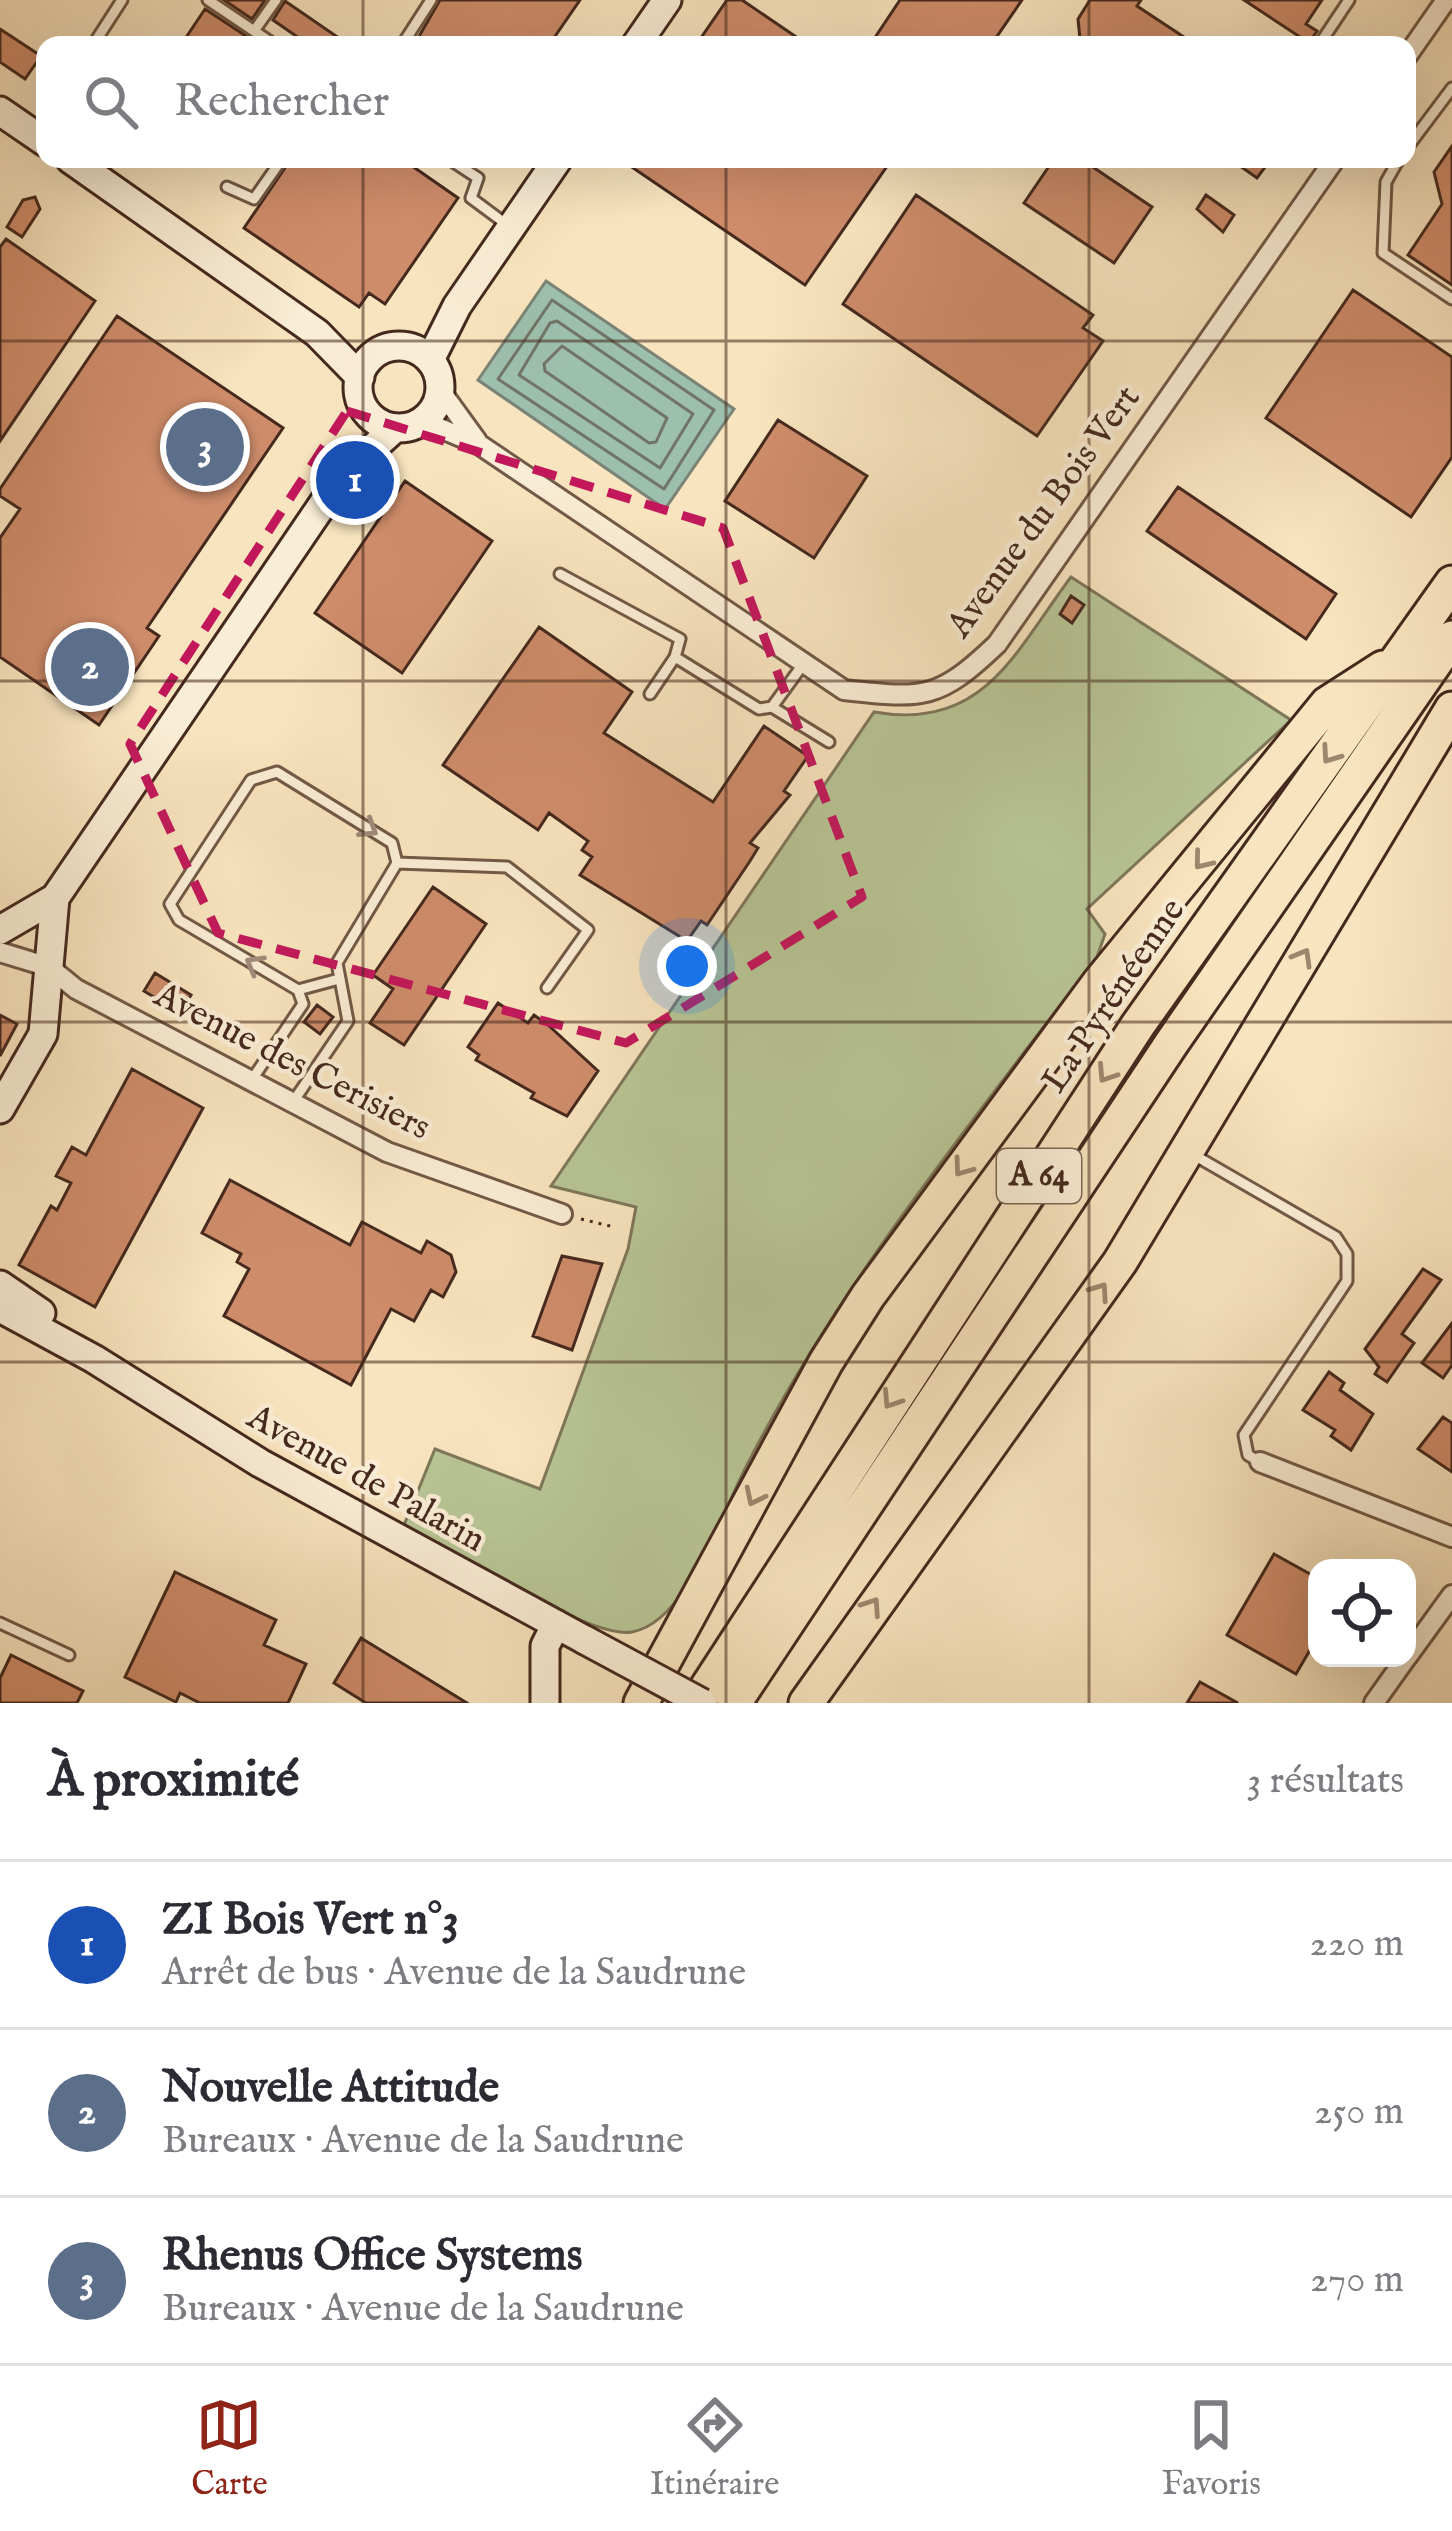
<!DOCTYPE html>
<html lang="fr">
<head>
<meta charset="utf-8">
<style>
	:root { --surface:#fff; --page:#f2f2f3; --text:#2b2b33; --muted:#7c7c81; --line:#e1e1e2; --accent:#8f2418 }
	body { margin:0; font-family:"IM FELL English",serif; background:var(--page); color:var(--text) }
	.controls { position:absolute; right:36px; bottom:36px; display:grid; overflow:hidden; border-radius:24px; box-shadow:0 12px 48px #0002 }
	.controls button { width:108px; height:108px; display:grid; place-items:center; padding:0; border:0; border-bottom:3px solid var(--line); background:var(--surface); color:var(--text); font:60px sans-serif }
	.you { position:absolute; left:687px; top:966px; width:42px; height:42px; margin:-30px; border:9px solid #fff; border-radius:50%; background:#1a73e8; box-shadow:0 0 0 18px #1a73e833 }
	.badge { display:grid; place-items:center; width:78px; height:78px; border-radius:50%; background:var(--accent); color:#fff; font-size:39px; font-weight:700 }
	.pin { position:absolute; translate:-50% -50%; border:6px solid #fff; box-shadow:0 3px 12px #0006 }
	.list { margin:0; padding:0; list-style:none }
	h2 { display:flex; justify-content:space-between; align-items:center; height:156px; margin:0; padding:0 48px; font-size:51px }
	h2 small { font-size:39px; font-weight:400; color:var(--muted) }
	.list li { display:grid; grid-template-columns:78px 1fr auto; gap:36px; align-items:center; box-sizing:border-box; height:168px; padding:0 48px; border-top:3px solid var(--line) }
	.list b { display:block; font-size:45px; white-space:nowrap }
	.list p { margin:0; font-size:39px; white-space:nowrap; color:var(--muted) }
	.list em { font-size:39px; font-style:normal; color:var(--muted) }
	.icon { flex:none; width:66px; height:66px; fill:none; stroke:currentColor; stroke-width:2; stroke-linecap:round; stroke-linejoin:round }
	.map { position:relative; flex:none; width:1452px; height:1703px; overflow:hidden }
	.search { position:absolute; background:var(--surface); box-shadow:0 12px 48px #0002; left:36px; right:36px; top:36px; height:132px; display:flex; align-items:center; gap:30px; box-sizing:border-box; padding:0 42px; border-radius:24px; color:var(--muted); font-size:45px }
	.sheet { height:660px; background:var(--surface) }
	nav { display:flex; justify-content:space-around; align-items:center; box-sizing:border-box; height:168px; border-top:3px solid var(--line); background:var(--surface); font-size:33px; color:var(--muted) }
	nav a { display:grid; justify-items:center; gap:6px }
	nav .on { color:var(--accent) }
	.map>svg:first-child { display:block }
</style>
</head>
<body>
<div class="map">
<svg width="1452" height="1703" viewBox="0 0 1452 1703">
	<rect width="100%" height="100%" fill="#f8e4be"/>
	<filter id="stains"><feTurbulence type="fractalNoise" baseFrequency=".00167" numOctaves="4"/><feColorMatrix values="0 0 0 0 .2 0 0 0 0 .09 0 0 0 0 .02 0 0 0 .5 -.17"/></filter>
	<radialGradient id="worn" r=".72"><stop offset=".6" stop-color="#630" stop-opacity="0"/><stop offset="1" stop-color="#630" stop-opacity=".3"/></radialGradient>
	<path fill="#b8c595" stroke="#7e775a" stroke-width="3" d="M 1071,577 L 1291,720 L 1087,909 L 1105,934 L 1097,957 C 973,1121 841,1281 747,1465 C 723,1510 688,1622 632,1632 C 589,1640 449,1549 404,1525 L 435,1449 L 540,1489 L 628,1249 L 636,1207 L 551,1186 L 874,712 C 984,731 1014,653 1071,577 Z"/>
	<path fill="#9dbfae" stroke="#7a8374" stroke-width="3" d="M 546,281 L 734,409 L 665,509 L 478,380 Z"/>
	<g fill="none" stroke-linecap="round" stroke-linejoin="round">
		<path stroke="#717466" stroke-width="3" d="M 552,300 L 714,410 L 664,489 L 498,379 Z
			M 557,321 L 693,414 L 660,468 L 519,375 L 550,323 Z
			M 562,346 L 667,418 L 656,442 L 649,443 L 545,371 L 544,364 Z"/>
	</g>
	<path fill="#ce8c6a" stroke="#45291e" stroke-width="3" d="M 224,0 L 265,0 L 252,19 Z
		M 440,0 L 580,0 L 549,45 L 414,45 Z
		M 727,0 L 742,0 L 808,45 L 696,45 Z
		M 900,0 L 1022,0 L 991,45 L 870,45 Z
		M 1090,0 L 1141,0 L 1137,6 L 1196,45 L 1088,45 L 1080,39 L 1078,19 Z
		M 1244,0 L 1322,0 L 1306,24 L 1317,31 L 1309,43 Z
		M 285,1 L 349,45 L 309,45 L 273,20 Z
		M 205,9 L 249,38 L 259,45 L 181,45 Z
		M 0,29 L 41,56 L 25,79 L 0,62 Z
		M 1452,146 L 1452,285 L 1408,255 L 1442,204 L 1434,172 Z
		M 291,159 L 402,159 L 458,198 L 385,304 L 369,293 L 359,307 L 244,228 Z
		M 620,159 L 892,159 L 805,285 Z
		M 1054,159 L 1081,159 L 1152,207 L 1114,263 L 1024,203 Z
		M 1230,159 L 1271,159 L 1257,178 Z
		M 916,195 L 1093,315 L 1083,328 L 1103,341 L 1037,436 L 843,304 Z
		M 1206,195 L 1234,215 L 1223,232 L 1197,209 Z
		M 35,197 L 40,209 L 22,237 L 7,227 L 23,200 Z
		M 6,239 L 95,301 L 0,441 L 0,247 Z
		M 1353,290 L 1452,357 L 1452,457 L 1411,517 L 1266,418 Z
		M 117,316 L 283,428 L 147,628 L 159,636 L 99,725 L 0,657 L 0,538 L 20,509 L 0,496 L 0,489 Z
		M 778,420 L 867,476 L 814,558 L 725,501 Z
		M 405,481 L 492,541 L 402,673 L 315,613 Z
		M 1178,487 L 1336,594 L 1306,639 L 1147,531 Z
		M 1071,596 L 1084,605 L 1072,623 L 1060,614 Z
		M 539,627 L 632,692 L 604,733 L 713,802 L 764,726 L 808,756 L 784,791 L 790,795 L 750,843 L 758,848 L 750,861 L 707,925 L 701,921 L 687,941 L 580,875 L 592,857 L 582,850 L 588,841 L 549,813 L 538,830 L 443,765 Z
		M 433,887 L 486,924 L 404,1045 L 370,1023 L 393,989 L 373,975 Z
		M 155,973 L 191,995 L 180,1013 L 144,991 Z
		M 498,1003 L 528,1023 L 534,1015 L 548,1025 L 598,1071 L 567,1116 L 531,1098 L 534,1093 L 476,1060 L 479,1055 L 468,1047 Z
		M 317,1005 L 333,1017 L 320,1034 L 304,1022 Z
		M 0,1015 L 17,1024 L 0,1056 Z
		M 132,1069 L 203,1108 L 95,1307 L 19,1265 L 51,1206 L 57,1210 L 71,1183 L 56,1176 L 72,1147 L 86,1155 Z
		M 230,1180 L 350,1245 L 362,1222 L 421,1253 L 427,1241 L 451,1255 L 456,1272 L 443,1297 L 431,1290 L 414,1321 L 391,1309 L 351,1385 L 224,1316 L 249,1269 L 237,1262 L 241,1254 L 202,1233 Z
		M 562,1256 L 602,1264 L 572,1350 L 533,1336 Z
		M 1423,1269 L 1441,1280 L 1402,1334 L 1414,1343 L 1387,1382 L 1375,1374 L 1379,1367 L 1365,1349 Z
		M 1452,1323 L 1452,1365 L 1443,1378 L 1422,1363 Z
		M 1329,1372 L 1344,1383 L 1340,1390 L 1373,1414 L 1351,1450 L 1331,1436 L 1335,1430 L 1303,1410 Z
		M 1443,1417 L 1452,1423 L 1452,1472 L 1418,1449 Z
		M 1274,1554 L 1317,1578 L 1317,1638 L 1296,1674 L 1227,1635 Z
		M 175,1572 L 276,1620 L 264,1645 L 306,1664 L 288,1703 L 200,1703 L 180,1693 L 176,1702 L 125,1677 Z
		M 361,1638 L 467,1703 L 366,1703 L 334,1683 Z
		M 11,1655 L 83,1691 L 77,1703 L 0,1703 L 0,1678 Z
		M 1200,1682 L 1238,1703 L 1187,1703 Z"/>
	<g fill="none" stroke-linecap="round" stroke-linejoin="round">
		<defs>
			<path id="lane" d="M 208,0 L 275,45
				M 254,31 L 276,0
				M 93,45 L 122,0
				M 402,45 L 431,0
				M 1319,45 L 1349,0
				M 1407,148 L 1452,88
				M 449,159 L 478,178 L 471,198 L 506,224
				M 1399,159 L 1386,182 L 1383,253 L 1452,299
				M 227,187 L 254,199 L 282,159
				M 560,574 L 680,639 L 675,657 L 759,709 L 772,707
				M 804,663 L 772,707 L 829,742
				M 650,694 L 675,657
				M 397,863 L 507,867 L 588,930 L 547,988
				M 298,990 L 339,979
				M 251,1081 L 303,1004 L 298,990 L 179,920 L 170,904 L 251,780 L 277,772 L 392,843 L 397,863 L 337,963 L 348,1021 L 293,1102
				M 1194,1155 L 1336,1237 L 1347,1254 L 1347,1281 L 1244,1435 L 1248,1455 L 1260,1462
				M 0,1623 L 69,1655"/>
			<path id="street" d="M 1407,56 L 1446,0
				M 440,390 L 477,441
				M 423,421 L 480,445 L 844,690 C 925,699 938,700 997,644 L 1335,159
				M 0,952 L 49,967 L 76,989 L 387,1152 L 562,1214
				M 1260,1462 L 1452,1537
				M 1407,1657 L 1452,1595
				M 1374,1703 L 1406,1658"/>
			<path id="secondary" d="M 636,45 L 667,0
				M 0,111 L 45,142
				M 70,159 L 317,333 L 360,377
				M358 387a41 41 0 1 1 82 0a41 41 0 1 1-82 0Z
				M 430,360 L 457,306 L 558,159
				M 0,930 L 55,898
				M 0,1109 L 43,1034 L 55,898 L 342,476 L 395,428
				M 0,1285 L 41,1313
				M 0,1308 L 94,1359 L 260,1463 L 585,1640
				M 545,1703 L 545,1646 L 556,1624"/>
			<path id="highway" d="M 641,1703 L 826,1362 L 868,1296 L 1099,983 L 1327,704 L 1383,668
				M 697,1703 L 1138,1025 L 1452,583
				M 734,1703 L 1171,1044 L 1452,638
				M 806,1703 L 1120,1262 L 1452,709"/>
		</defs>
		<use href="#lane" stroke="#725846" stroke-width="15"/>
		<use href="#street" stroke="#725846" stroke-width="24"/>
		<use href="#secondary" stroke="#45291e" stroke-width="33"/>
		<use href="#highway" stroke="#45291e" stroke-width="39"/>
		<path stroke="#45291e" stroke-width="3" stroke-dasharray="3 6" stroke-linecap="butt" d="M 581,1219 L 614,1227"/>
		<use href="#lane" stroke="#faedd5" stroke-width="9"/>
		<use href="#street" stroke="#faedd5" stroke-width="18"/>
		<use href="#secondary" stroke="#faedd5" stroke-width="27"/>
		<use href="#highway" stroke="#f8e4be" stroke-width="33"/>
		<defs>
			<path id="secondary-bridge" d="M 585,1640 L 702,1703"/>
		</defs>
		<use href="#secondary-bridge" stroke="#45291e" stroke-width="33" stroke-linecap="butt"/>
		<use href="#secondary-bridge" stroke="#faedd5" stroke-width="27"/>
	</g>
	<defs><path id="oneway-chevron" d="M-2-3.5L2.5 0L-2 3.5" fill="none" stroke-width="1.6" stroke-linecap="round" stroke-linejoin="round" transform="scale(3)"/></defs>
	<g stroke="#9e866e">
		<use href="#oneway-chevron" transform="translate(1330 755) rotate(125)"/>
		<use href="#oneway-chevron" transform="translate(1202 861) rotate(129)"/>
		<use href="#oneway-chevron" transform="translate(1303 957) rotate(-60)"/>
		<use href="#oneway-chevron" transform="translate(1106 1074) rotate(123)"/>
		<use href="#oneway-chevron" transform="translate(962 1168) rotate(126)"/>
		<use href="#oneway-chevron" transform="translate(1100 1291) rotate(-55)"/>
		<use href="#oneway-chevron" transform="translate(891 1400) rotate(123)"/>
		<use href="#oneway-chevron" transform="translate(754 1497) rotate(116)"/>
		<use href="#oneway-chevron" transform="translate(872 1606) rotate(-56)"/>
	</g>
	<g stroke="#a08b7a">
		<use href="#oneway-chevron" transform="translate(369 829) rotate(32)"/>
		<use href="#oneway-chevron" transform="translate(254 964) rotate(-150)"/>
	</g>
	<path fill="none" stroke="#c2185b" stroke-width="9" stroke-dasharray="24 15" stroke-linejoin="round" d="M 347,411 L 723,528 L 862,897 L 626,1043 L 218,933 L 130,744 Z"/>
	<path fill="none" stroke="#45291e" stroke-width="3" stroke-opacity="0.55" d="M 363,0 L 363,45M 726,0 L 726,45M 1089,0 L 1089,45M 363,159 L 363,1703M 726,159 L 726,1703M 1089,159 L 1089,1703M 0,341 L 1452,341M 0,681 L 1452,681M 0,1022 L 1452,1022M 0,1362 L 1452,1362"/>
	<g text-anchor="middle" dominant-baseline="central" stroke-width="9" stroke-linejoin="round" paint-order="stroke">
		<rect fill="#faedd5" stroke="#7b6455" stroke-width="3" x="997" y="1149" width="84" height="54" rx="9"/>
		<g font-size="33" font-weight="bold" fill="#45291e">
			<text x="1039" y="1176">A 64</text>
		</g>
		<g font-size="36" fill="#45291e" stroke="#faedd5">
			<text transform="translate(1044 512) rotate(-54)">Avenue du Bois Vert</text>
			<text transform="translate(1114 996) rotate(-56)">La Pyrénéenne</text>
			<text transform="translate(292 1062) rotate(27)">Avenue des Cerisiers</text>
			<text transform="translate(366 1479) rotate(29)">Avenue de Palarin</text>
		</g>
	</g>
	<rect width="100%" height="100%" filter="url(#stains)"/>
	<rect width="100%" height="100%" fill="url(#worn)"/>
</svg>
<div class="controls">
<button><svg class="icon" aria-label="locate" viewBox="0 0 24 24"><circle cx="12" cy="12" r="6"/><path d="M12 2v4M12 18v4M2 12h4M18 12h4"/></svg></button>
</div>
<div class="you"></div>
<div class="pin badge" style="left:355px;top:480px;background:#1a4fb4">1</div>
<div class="pin badge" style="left:90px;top:667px;background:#5c6f8a">2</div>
<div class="pin badge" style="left:205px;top:447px;background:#5c6f8a">3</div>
<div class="search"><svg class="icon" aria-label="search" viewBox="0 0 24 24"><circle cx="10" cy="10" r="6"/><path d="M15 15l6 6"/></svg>Rechercher</div>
</div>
<section class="sheet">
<h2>À proximité<small>3 résultats</small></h2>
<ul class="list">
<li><span class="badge" style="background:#1a4fb4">1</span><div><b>ZI Bois Vert n°3</b><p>Arrêt de bus · Avenue de la Saudrune</p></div><em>220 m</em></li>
<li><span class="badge" style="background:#5c6f8a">2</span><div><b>Nouvelle Attitude</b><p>Bureaux · Avenue de la Saudrune</p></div><em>250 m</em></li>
<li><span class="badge" style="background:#5c6f8a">3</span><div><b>Rhenus Office Systems</b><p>Bureaux · Avenue de la Saudrune</p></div><em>270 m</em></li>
</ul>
</section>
<nav>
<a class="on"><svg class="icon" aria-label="map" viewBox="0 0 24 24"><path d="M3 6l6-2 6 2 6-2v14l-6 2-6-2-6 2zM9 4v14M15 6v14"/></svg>Carte</a>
<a><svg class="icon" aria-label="directions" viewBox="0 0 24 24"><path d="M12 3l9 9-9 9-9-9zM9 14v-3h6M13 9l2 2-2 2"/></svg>Itinéraire</a>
<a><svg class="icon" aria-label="saved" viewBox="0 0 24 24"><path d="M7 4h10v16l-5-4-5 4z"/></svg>Favoris</a>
</nav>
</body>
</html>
